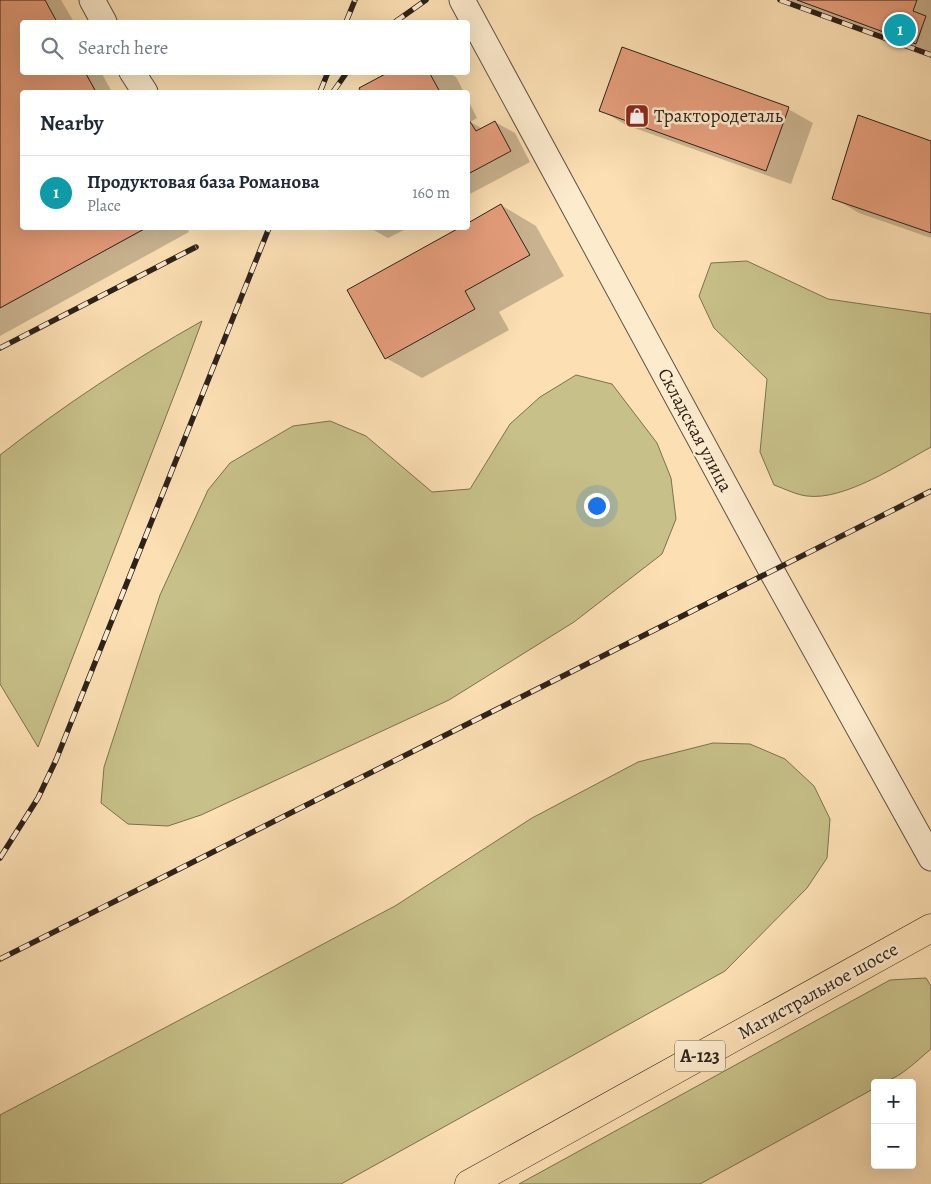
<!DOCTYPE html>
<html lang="en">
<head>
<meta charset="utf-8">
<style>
	:root { --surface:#fff; --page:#f2f2f3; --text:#1f2937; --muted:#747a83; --line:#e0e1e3; --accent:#d93025 }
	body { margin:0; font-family:Alegreya,serif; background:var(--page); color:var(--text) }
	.controls { position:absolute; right:15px; bottom:15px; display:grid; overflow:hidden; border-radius:5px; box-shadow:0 5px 20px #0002 }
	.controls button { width:45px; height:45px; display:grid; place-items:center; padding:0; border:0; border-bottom:1px solid var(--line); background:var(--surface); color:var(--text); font:25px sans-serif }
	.you { position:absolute; left:596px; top:505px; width:18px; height:18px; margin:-12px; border:4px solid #fff; border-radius:50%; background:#1a73e8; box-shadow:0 0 0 8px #1a73e833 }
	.badge { display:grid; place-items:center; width:32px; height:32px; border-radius:50%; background:var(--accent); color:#fff; font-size:16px; font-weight:700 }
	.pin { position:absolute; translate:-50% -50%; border:2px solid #fff; box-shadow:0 1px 5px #0006 }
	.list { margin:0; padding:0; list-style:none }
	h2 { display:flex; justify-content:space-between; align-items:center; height:65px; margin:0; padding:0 20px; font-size:21px }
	h2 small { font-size:16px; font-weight:400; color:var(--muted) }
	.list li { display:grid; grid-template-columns:32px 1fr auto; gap:15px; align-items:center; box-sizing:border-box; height:75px; padding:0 20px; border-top:1px solid var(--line) }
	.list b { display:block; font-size:19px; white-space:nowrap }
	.list p { margin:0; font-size:16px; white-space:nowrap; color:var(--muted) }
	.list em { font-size:16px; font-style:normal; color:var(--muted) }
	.icon { flex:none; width:28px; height:28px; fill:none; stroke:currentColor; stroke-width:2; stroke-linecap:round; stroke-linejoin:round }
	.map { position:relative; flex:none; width:931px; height:1184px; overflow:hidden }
	.search { position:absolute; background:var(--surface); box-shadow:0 5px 20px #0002; left:20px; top:20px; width:450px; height:55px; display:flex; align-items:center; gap:12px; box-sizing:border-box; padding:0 18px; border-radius:5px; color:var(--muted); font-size:19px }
	.panel { position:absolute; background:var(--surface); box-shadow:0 5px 20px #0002; left:20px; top:90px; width:450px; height:140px; border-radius:5px }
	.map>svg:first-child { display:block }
</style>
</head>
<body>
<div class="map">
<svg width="931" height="1184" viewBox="0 0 931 1184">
	<rect width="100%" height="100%" fill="#fce0b4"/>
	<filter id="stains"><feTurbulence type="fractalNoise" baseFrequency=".004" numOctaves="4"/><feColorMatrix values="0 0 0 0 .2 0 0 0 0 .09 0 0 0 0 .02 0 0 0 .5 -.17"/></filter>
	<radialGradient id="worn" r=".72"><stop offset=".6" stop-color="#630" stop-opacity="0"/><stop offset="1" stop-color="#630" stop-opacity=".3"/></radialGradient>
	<path fill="#c7c088" stroke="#7a7151" d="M 747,261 L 828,299 L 931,314 L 931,447 C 900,464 844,501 807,496 C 797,495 785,489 774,485 L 760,452 L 767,379 L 714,328 L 699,296 L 711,263 Z
		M 202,321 L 182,375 L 38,747 L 0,684 L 0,455 C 64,405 131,361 202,321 Z
		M 576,375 L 612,384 L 657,443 L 671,478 L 676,519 L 662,554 L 574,622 L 449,700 L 201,815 L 168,826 L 128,824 L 101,803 L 104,767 L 160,595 L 208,490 L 230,463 L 293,426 L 330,421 L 366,436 L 432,492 L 470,489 L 510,424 L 540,397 Z
		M 713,743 L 750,744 L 785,759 L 814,786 L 830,819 L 827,858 L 807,888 L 725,971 L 341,1184 L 0,1184 L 0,1115 L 395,906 L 532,818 L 638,762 Z
		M 926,978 L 931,986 L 931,1049 C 915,1062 896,1083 875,1083 L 875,1088 L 700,1184 L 519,1184 L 890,980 Z"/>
	<path fill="#0003" d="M 0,0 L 61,0 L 74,22 L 22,22 L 22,72 L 101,72 L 112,92 L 22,92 L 22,228 L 187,228 L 189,232 L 0,336 Z
		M 789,0 L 931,0 L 931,52 Z
		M 391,72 L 447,72 L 456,77 L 464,92 L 363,92 L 361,89 Z
		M 468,100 L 477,118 L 470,122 L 483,129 L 495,122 L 515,133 L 530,162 L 468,195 Z
		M 788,109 L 813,123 L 791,184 L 626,125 L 601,110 Z
		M 931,142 L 931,238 L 859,213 L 834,198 Z
		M 501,205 L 536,226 L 564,276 L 499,312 L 509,330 L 422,378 L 386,358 L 348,290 L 461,228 L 468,228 L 468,224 Z
		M 370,228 L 408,228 L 388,238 Z"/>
	<path fill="#e69e7c" stroke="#2c221a" d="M 0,0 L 45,0 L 57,22 L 22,22 L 22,72 L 85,72 L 96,92 L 22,92 L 22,228 L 146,228 L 0,308 Z
		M 797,0 L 917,0 L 913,11 L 926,16 L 916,44 Z
		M 622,47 L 789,107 L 766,171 L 599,111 Z
		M 389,72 L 429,72 L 440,92 L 361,92 L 359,88 Z
		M 858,115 L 931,141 L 931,233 L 832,199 Z
		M 468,120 L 469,120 L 476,131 L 495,121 L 511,151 L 468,174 Z
		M 501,204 L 530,255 L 465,291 L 475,309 L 385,359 L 347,290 L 459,228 L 468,228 L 468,223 Z"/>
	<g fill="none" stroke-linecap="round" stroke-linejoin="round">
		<defs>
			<path id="minor" d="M 92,0 L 104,22
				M 462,0 L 771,570 L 931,858
				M 132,72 L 145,92"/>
			<path id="major" d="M 469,1184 L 931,928"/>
		</defs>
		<use href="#minor" stroke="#605240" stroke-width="27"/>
		<use href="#major" stroke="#2c221a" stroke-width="29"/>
		<use href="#minor" stroke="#fdebce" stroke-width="25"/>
		<use href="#major" stroke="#fce0b4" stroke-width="28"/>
		<defs>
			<path id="rail" d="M 780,0 L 931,55
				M 346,22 L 355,0
				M 395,22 L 426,0
				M 320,92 L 328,72
				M 333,92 L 347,72
				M 0,348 L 196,247
				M 0,858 L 38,798 L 56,760 L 269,228
				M 0,959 L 931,491"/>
		</defs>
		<use href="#rail" stroke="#2c221a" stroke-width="5.5"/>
		<use href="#rail" stroke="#fdebce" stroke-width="4" stroke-dasharray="11" stroke-linecap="butt"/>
	</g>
	<defs>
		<symbol id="shop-square" viewBox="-11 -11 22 22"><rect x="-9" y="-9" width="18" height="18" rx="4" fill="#8f2418" stroke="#fdebce"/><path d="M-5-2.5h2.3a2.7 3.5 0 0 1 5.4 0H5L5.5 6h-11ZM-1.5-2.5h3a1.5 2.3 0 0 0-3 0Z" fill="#fff"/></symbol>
	</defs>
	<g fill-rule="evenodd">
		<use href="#shop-square" x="623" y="102" width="28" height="28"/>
	</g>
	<g text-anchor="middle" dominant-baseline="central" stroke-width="5" stroke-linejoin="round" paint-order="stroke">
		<rect fill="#fdebce" stroke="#6b5e50" stroke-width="1" x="675" y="1040.5" width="50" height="31" rx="4"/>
		<g font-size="18" font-weight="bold" fill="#2c221a">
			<text x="700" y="1056">А-123</text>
		</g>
		<g font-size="19" fill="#2c221a" stroke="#fdebce" text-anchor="start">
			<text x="654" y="116">Трактородеталь</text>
		</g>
		<g font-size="19" fill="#2c221a" stroke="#fdebce">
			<text transform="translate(695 430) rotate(62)">Складская улица</text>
			<text transform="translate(818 991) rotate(-29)">Магистральное шоссе</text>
		</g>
	</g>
	<rect width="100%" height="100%" filter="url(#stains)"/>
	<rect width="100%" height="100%" fill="url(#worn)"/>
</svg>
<div class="controls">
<button>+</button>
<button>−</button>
</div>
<div class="you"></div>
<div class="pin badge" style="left:900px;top:30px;background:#0f9aa8">1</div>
<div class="search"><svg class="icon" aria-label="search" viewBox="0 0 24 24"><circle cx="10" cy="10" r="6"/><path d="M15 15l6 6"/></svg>Search here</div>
<section class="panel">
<h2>Nearby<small></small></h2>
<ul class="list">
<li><span class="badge" style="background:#0f9aa8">1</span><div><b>Продуктовая база Романова</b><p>Place</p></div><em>160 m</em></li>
</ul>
</section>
</div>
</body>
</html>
